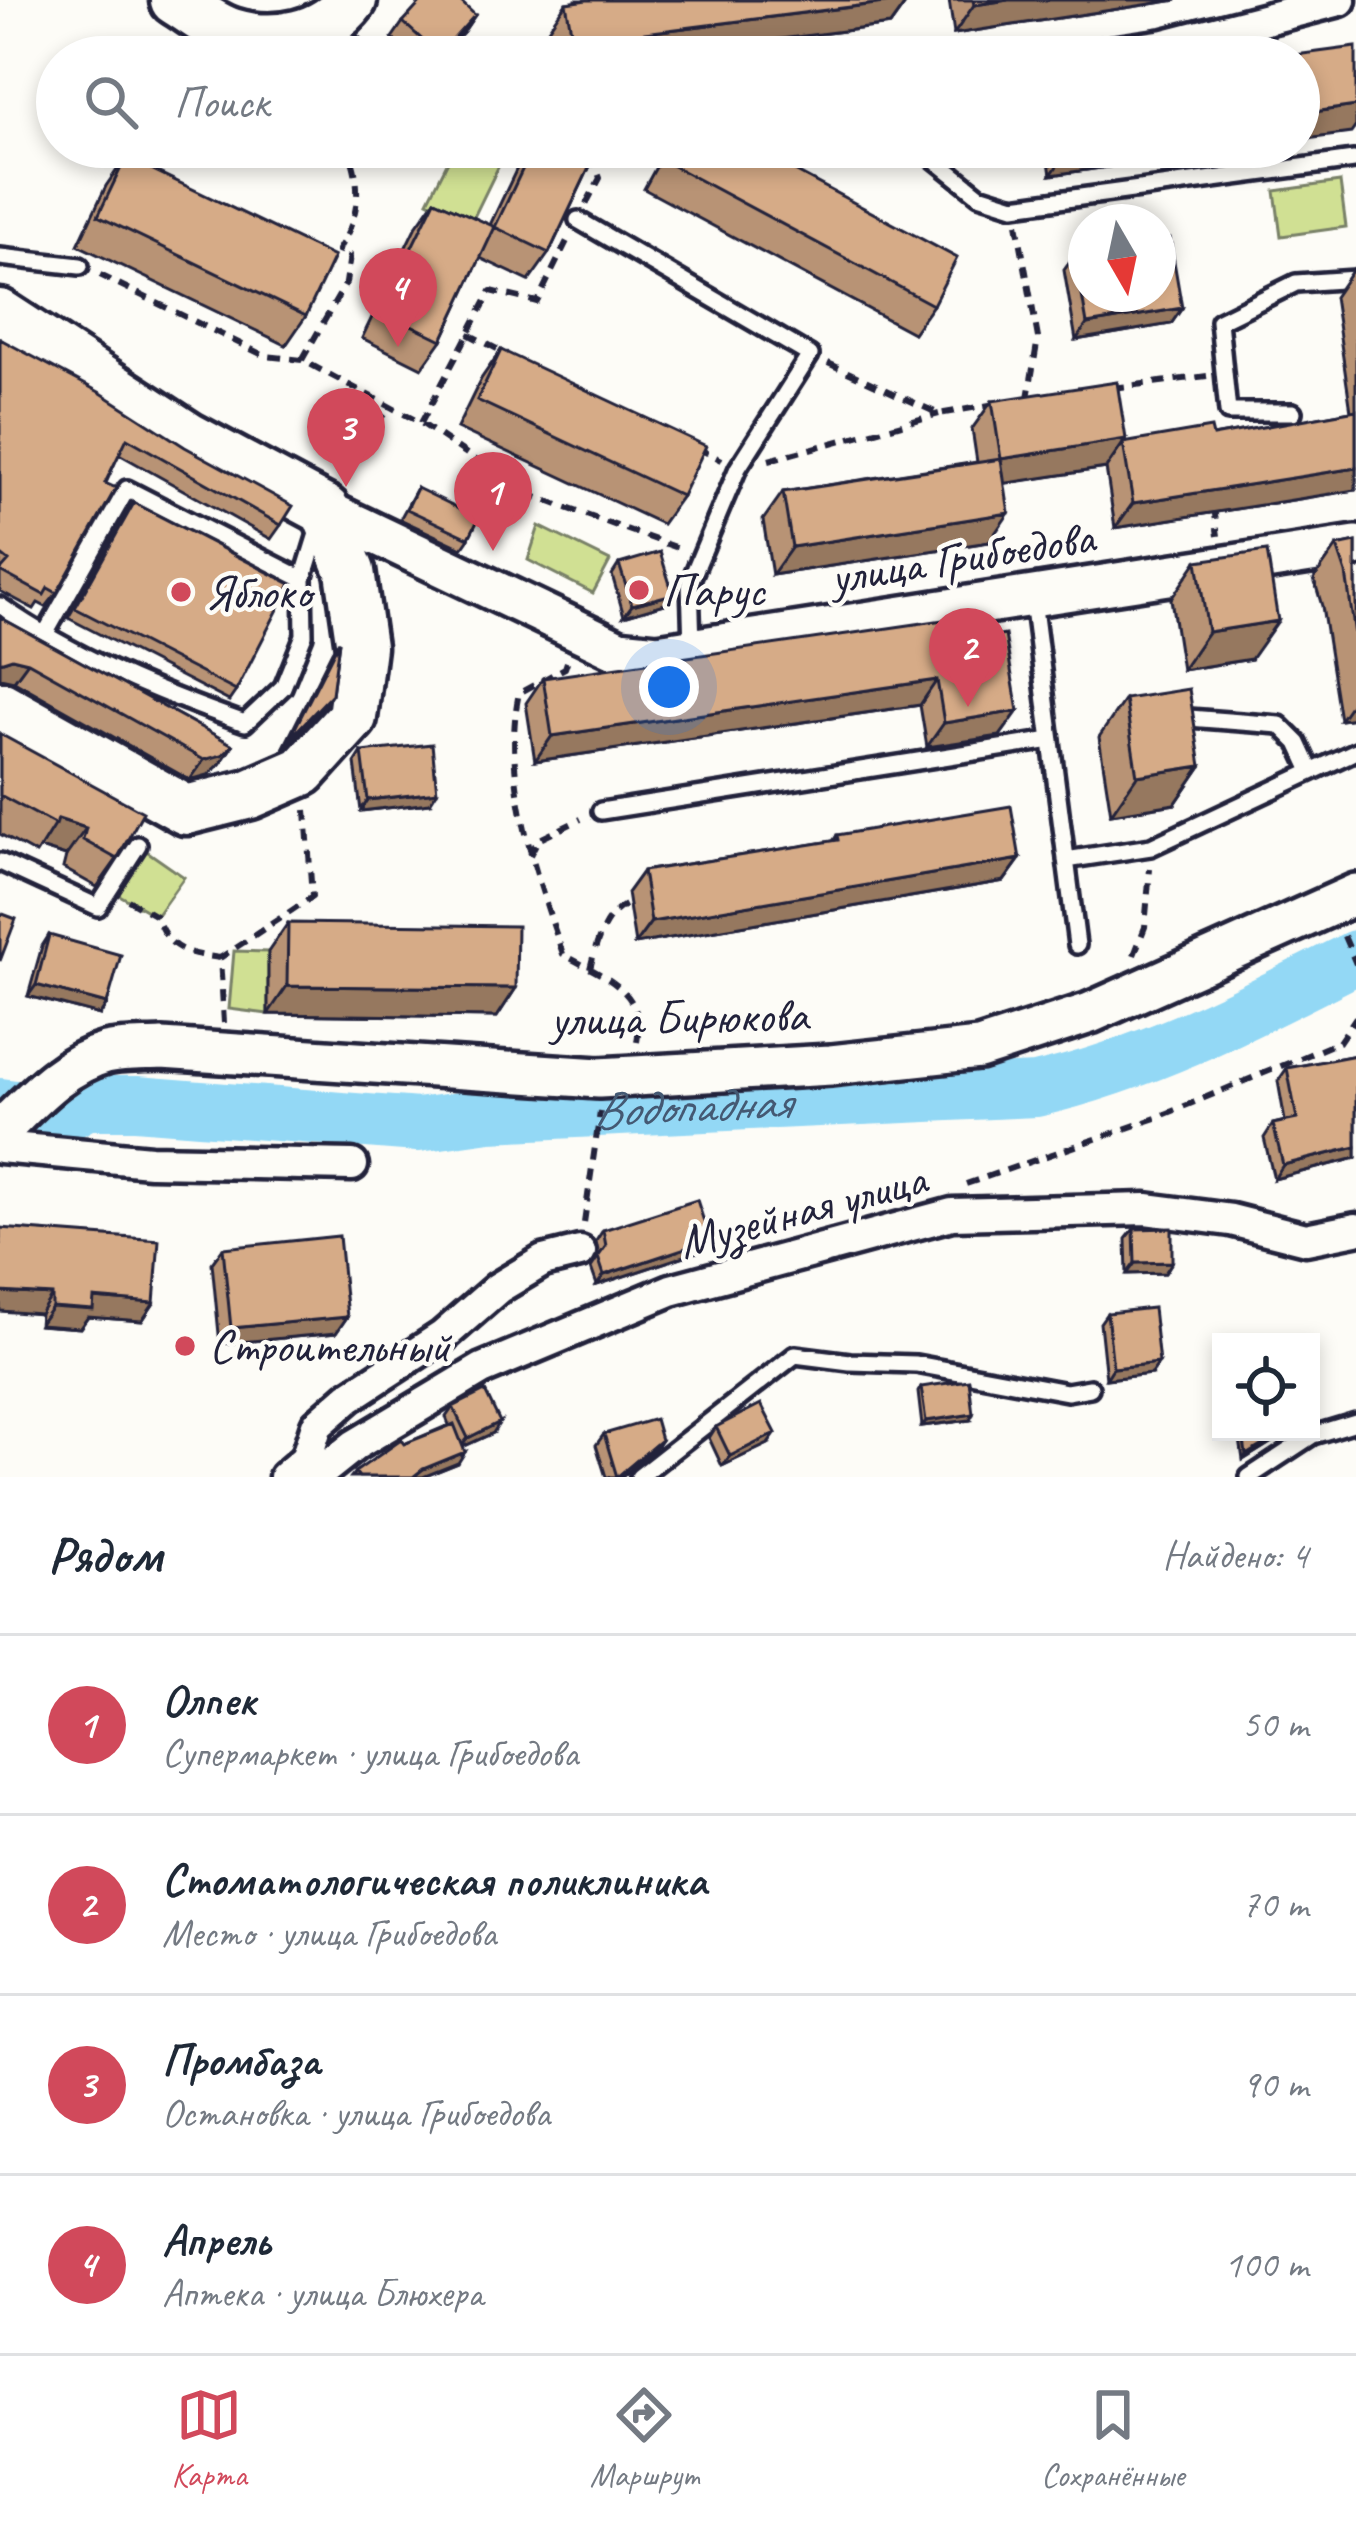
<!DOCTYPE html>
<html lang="ru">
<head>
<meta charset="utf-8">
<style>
	:root { --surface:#fff; --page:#f2f2f3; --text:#1f2937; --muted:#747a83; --line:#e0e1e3; --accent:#d1495b }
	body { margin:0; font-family:Caveat,sans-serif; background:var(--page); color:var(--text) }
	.controls { position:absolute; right:36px; bottom:36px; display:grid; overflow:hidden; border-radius:0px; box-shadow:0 6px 18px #0003 }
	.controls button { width:108px; height:108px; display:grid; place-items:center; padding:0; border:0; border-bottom:3px solid var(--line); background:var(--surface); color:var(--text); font:60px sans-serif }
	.compass { position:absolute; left:1068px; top:204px; width:108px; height:108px; border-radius:50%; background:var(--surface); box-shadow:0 6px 18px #0003; rotate:171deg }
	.you { position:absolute; left:669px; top:687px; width:42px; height:42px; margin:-30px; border:9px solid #fff; border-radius:50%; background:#1a73e8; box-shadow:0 0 0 18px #1a73e833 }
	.badge { display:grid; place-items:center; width:78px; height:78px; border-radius:50%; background:var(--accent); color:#fff; font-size:39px; font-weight:700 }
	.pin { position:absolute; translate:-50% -99px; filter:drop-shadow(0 3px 6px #0008) }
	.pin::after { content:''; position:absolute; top:63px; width:42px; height:36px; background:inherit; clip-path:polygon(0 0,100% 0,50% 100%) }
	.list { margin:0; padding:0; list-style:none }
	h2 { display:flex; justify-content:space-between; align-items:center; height:156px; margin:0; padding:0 48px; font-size:51px }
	h2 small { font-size:39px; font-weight:400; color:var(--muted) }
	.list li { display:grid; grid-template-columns:78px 1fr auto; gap:36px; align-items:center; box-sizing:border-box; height:180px; padding:0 48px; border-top:3px solid var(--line) }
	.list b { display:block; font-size:45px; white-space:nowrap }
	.list p { margin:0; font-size:39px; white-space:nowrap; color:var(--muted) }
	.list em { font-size:39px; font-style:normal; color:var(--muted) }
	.icon { flex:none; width:66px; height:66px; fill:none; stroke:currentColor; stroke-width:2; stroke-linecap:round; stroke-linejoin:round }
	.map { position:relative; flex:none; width:1356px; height:1477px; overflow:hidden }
	.search { position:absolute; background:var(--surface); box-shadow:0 6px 18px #0003; left:36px; right:36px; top:36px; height:132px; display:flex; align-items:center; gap:30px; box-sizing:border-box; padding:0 42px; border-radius:66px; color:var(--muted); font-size:45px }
	.sheet { height:876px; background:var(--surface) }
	nav { display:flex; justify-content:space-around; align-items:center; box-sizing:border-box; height:168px; border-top:3px solid var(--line); background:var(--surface); font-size:33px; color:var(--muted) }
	nav a { display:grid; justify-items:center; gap:6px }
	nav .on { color:var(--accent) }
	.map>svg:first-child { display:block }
</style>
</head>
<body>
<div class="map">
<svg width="1356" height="1477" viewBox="0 0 1356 1477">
	<rect width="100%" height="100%" fill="#fdfcf7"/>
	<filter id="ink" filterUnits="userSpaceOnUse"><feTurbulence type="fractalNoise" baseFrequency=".00833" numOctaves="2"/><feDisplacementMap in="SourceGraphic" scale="24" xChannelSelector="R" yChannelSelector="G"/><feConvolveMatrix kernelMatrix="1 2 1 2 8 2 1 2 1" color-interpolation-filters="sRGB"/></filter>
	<g filter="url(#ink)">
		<path fill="#d0e093" stroke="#798167" stroke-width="3" d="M 455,147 L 507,149 L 471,223 L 428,201 Z
			M 1340,182 L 1346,227 L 1281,236 L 1275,191 Z
			M 539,526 L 610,561 L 593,593 L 528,560 Z
			M 138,845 L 184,877 L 156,916 L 109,889 Z
			M 234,951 L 268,952 L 268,1014 L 229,1009 Z"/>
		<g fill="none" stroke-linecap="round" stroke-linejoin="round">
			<path stroke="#93d8f5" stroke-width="54" id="s1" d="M 0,1105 L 66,1114 L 86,1103 L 136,1103 L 418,1125 L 489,1115 L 1036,1090 C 1150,1064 1252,1010 1356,957"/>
			<defs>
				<path id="service" d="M 919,147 L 979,195 L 1014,206 L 1354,160
					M 578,220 L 810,355 L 738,468 L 690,582 L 692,646
					M 0,257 L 80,266
					M 1293,412 L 1228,412 L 1219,321 L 1296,283 L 1356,279
					M 1033,600 L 1077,945
					M 0,606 C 74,658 160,693 245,723 L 283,687 L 304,635 L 303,579 L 320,524
					M 44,636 L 127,489 L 303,579
					M 1176,717 L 1280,725 L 1298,743 L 1311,771
					M 601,811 L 1051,740
					M 1066,860 L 1151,847 L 1356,751
					M 0,862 L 98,907 L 138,845
					M 639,1477 L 795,1355 L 850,1362 L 916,1364 L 1067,1392 L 1090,1388
					M 1249,1477 L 1313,1435 L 1356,1422"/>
				<path id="minor" d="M 319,28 L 355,57
					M 1084,57 L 1165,45 L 1340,0
					M 0,1147 L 150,1161 L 352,1165
					M 285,1477 L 306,1459 L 317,1425 L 349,1397 L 443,1336 L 498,1288 L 543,1261 L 580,1252
					M 315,1477 L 355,1445 L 482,1369 L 671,1290 L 952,1214 L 1146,1209 L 1231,1220 L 1306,1239 L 1356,1229"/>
				<path id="tertiary" d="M 325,510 L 619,650 L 658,654 L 1356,546
					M 0,1131 C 31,1101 62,1065 106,1053 C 123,1049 144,1050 162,1049 L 599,1078 L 831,1065 L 979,1049 L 1090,1013 L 1356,894"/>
				<path id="primary" d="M 175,0 C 193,11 212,27 232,33 C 275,46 325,36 352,0
					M 0,314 L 190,438 L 325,510 L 350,571 L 361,647 L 352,717 L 303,771 L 250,794 L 186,810 L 0,706"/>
			</defs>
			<use href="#service" stroke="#22223b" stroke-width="24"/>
			<use href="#minor" stroke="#22223b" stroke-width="39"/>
			<use href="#tertiary" stroke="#22223b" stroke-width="48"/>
			<use href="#primary" stroke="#22223b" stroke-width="57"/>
			<path stroke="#22223b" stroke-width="6" stroke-dasharray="12 9" stroke-linecap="butt" d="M 586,204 L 600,178 L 588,147
				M 1017,223 L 1038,338 L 1028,398
				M 100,275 L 265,356 L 302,360 L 421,423 L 525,493 L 681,549
				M 468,334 L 507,354
				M 302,360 L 346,283 L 350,255 L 338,250 C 360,217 363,184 347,147
				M 828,363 L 939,414 L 995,404
				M 1113,388 L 1207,376
				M 421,423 L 491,291 L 537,302 L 569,237
				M 697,448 L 722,460
				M 769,460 L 939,414
				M 338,473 L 389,408
				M 1214,507 L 1218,536
				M 567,662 L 565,668 L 519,693 C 501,775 536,876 563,954 C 601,976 647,989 637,1042
				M 530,855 L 538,840 L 581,819
				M 128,900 L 156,916 C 169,951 185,953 220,958
				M 1344,936 L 1356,964
				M 1134,955 L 1145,927 L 1150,869
				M 590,969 C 596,945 603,914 629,903
				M 224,1023 L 220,958 L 312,897 L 306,810
				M 966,1184 L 1156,1118 L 1339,1042 L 1356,1017
				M 584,1223 L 600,1112"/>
			<use href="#service" stroke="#fdfcf7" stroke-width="15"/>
			<use href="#minor" stroke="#fdfcf7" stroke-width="30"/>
			<use href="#tertiary" stroke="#fdfcf7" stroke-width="39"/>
			<use href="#primary" stroke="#fdfcf7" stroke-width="48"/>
		</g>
		<path fill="#b89374" stroke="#22223b" stroke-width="3" d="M 576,0 L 908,0 L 890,25 L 640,57 L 553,57 L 548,29 L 566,3 L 576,2 Z
			M 949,0 L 1177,0 L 954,34 Z
			M 475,15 L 464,31 L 440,57 L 413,57 L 392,38 L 403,22 Z
			M 527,147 L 599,147 L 549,253 L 529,281 L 480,258 L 442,340 L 422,368 L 362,338 L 415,228 L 435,200 L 490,225 Z
			M 667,147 L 750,147 L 933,305 L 913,333 L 644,189 Z
			M 1047,147 L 1249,147 L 1051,175 Z
			M 126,157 L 306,316 L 286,345 L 78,245 L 106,186 Z
			M 1075,255 L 1182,308 L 1171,324 L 1076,340 L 1064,270 Z
			M 1354,268 L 1356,268 L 1356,490 L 1115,528 L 1106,468 L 1123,443 L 1213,436 L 1351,411 L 1334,297 Z
			M 0,339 L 281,525 L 271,539 L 119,454 L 57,593 L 46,607 L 38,603 L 34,609 L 0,591 Z
			M 501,350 L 682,496 L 662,524 L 457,428 L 481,379 Z
			M 992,401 L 1126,439 L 1106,468 L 1005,483 L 989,542 L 772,575 L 763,520 L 783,492 L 977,462 L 972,429 Z
			M 417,488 L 469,538 L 462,548 L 400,519 Z
			M 134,503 L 236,691 L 229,701 L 68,618 Z
			M 1356,542 L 1356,718 L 1340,720 L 1322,606 L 1314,579 L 1337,546 Z
			M 1197,561 L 1251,659 L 1182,670 L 1171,599 Z
			M 619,564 L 673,594 L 665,604 L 624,616 L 612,575 Z
			M 0,616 L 5,620 L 233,745 L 220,764 L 208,775 L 190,780 L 14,681 L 0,678 Z
			M 339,641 L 332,694 L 325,704 L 283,749 L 332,651 Z
			M 967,642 L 1000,736 L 927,747 L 920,705 L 535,761 L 526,703 L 543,678 Z
			M 1125,699 L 1201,766 L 1175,804 L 1111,814 L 1099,737 Z
			M 0,734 L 117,859 L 97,887 L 63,868 L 66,856 L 40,848 L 36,854 L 0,834 Z
			M 362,752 L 430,803 L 361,811 L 355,763 Z
			M 837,835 L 1020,859 L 1004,881 L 635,944 L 627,893 L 643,871 L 833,841 Z
			M 288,923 L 516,988 L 497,1017 L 268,1014 L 268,952 Z
			M 49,935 L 107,1004 L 100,1015 L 28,996 L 42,946 Z
			M 1356,1055 L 1356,1158 L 1274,1179 L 1264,1138 L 1273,1124 L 1285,1121 L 1278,1081 L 1287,1068 Z
			M 0,1228 L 154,1303 L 142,1321 L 88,1317 L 80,1328 L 39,1325 L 40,1314 Z
			M 1134,1229 L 1172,1262 L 1165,1273 L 1127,1274 L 1126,1239 Z
			M 603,1230 L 710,1240 L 703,1250 L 597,1285 L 591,1268 L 599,1256 L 596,1241 Z
			M 223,1248 L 347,1317 L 336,1333 L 220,1344 L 212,1263 Z
			M 1107,1313 L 1151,1374 L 1106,1379 L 1100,1323 Z
			M 921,1387 L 970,1420 L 922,1426 L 918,1392 Z
			M 453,1407 L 493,1433 L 463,1447 L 458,1463 L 423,1477 L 351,1477 L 355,1472 L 404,1444 L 449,1425 L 446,1417 Z
			M 716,1427 L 768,1444 L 722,1466 L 709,1438 Z
			M 1239,1432 L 1277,1432 L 1275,1440 L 1243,1460 Z
			M 604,1434 L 661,1440 L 654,1450 L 622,1477 L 606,1477 L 596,1445 Z"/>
		<path fill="#96785e" stroke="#22223b" stroke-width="3" d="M 908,0 L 890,25 L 640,57 L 562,57 L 573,42 Z
			M 1008,0 L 1177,0 L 954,34 L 974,5 Z
			M 475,15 L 464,31 L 440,57 L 437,57 Z
			M 1356,106 L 1356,126 L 1351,133 L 1299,140 L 1299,114 Z
			M 1070,147 L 1249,147 L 1051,175 Z
			M 1182,308 L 1171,324 L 1076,340 L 1087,324 Z
			M 1126,439 L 1106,468 L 981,487 L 1001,459 Z
			M 1356,468 L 1356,490 L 1115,528 L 1133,503 Z
			M 1009,513 L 989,542 L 772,575 L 792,547 Z
			M 673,594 L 665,604 L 624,616 L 632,605 Z
			M 1278,621 L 1251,659 L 1182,670 L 1208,632 Z
			M 12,658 L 28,662 L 14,681 L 0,678 L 0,662 Z
			M 937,680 L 920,705 L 535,761 L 552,736 Z
			M 332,694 L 325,704 L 283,749 L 290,738 Z
			M 1356,697 L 1356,718 L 1340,720 Z
			M 1018,711 L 1000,736 L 927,747 L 944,723 Z
			M 233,745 L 220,764 L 208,775 L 190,780 L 204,760 Z
			M 1201,766 L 1175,804 L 1111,814 L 1137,776 Z
			M 437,792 L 430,803 L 361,811 L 368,800 Z
			M 58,819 L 86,828 L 66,856 L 40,848 Z
			M 1020,859 L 1004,881 L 635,944 L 651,922 Z
			M 36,985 L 107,1004 L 100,1015 L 28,996 Z
			M 287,986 L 516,988 L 497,1017 L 268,1014 Z
			M 1356,1147 L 1356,1158 L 1274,1179 L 1283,1165 Z
			M 710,1240 L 703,1250 L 597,1285 L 604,1275 Z
			M 1172,1262 L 1165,1273 L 1127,1274 L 1135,1263 Z
			M 0,1292 L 52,1295 L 40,1314 L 0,1311 Z
			M 94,1298 L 154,1303 L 142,1321 L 88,1317 L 80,1328 L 39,1325 L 52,1307 Z
			M 347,1317 L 336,1333 L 220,1344 L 231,1328 Z
			M 1159,1363 L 1151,1374 L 1106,1379 L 1113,1368 Z
			M 973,1414 L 970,1420 L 922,1426 L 926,1421 Z
			M 500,1422 L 493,1433 L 460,1448 L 468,1438 Z
			M 776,1433 L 768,1444 L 722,1466 L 730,1456 Z
			M 1279,1435 L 1275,1440 L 1243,1460 L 1246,1455 Z
			M 661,1440 L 654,1450 L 622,1477 L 617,1477 Z
			M 465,1452 L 458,1463 L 423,1477 L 413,1477 L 423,1469 Z"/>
		<path fill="#d6ab87" stroke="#22223b" stroke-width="3" d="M 423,0 L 459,0 L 475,15 L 439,55 L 403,22 Z
			M 587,0 L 906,0 L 573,42 L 566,3 Z
			M 973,0 L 1008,0 L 974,5 Z
			M 1356,47 L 1356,106 L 1299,114 L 1299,57 L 1280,57 Z
			M 533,147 L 599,147 L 549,253 L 495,227 Z
			M 672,147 L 750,147 L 957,258 L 933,305 L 664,161 Z
			M 126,157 L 334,257 L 306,316 L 98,216 Z
			M 435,200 L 495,227 L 442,340 L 381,310 Z
			M 1170,238 L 1182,308 L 1087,324 L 1075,255 L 1086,253 L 1086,294 L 1158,294 L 1158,240 Z
			M 0,339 L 101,393 L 185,447 L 293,506 L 281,525 L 127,438 L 105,483 L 116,488 L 57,593 L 48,588 L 44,595 L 0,571 L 9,561 L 0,554 Z
			M 501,350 L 706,446 L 682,496 L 477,400 Z
			M 1117,382 L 1126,439 L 1001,459 L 992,401 Z
			M 1356,410 L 1356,468 L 1133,503 L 1123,443 L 1211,428 L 1213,436 Z
			M 1001,459 L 1009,513 L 792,547 L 783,492 Z
			M 417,488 L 479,518 L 469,538 L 407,509 Z
			M 134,503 L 291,584 L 236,691 L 75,608 Z
			M 1356,542 L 1356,642 L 1346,573 L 1337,546 Z
			M 1267,551 L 1278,621 L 1208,632 L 1197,561 Z
			M 660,552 L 673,594 L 632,605 L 619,564 Z
			M 0,616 L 5,620 L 233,745 L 222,755 L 204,760 L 28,662 L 12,658 L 0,662 Z
			M 964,617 L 967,642 L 1005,635 L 1018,711 L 944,723 L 937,680 L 552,736 L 543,678 Z
			M 339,641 L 332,694 L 290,738 Z
			M 1189,689 L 1201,766 L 1137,776 L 1125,699 Z
			M 0,734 L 143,812 L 117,859 L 83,840 L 86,828 L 58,819 L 56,825 L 0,795 Z
			M 432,744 L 437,792 L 368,800 L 362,752 Z
			M 1011,806 L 1020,859 L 651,922 L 643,871 L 838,840 L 837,835 Z
			M 0,913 L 16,919 L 0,961 Z
			M 288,923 L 517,926 L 516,988 L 287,986 Z
			M 49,935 L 121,955 L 107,1004 L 36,985 Z
			M 1356,1055 L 1356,1147 L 1283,1165 L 1273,1124 L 1297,1119 L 1287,1068 Z
			M 697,1200 L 710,1240 L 604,1275 L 598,1257 L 606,1246 L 603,1230 Z
			M 0,1228 L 159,1240 L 154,1303 L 94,1298 L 93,1310 L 52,1307 L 52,1295 L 0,1292 Z
			M 1172,1228 L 1172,1262 L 1135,1263 L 1134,1229 Z
			M 339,1236 L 347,1317 L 231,1328 L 223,1248 Z
			M 1153,1308 L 1159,1363 L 1113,1368 L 1107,1313 Z
			M 969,1380 L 973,1414 L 926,1421 L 921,1387 Z
			M 485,1391 L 500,1422 L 468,1438 L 453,1407 Z
			M 761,1404 L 776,1433 L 730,1456 L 716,1427 Z
			M 655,1419 L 661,1440 L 617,1477 L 604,1434 Z
			M 454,1424 L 465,1452 L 423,1469 L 413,1477 L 359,1477 L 355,1472 L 401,1440 L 404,1444 Z
			M 1243,1432 L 1277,1432 L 1279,1435 L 1246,1455 Z"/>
	</g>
	<g fill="#d1495b" stroke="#fdfcf7" stroke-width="4.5">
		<circle cx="639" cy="590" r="12"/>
		<circle cx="181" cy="592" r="12"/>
		<circle cx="185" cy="1346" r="12"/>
	</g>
	<g text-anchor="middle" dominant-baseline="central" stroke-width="9" stroke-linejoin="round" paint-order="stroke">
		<g font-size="48" fill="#22223b" stroke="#fdfcf7">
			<text transform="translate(962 557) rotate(-9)">улица Грибоедова</text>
			<text transform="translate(679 1017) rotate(-1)">улица Бирюкова</text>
			<text transform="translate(802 1210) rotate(-15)">Музейная улица</text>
		</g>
		<g font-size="48" fill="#22223b" stroke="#fdfcf7" text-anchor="start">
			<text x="663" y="590">Парус</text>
			<text x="205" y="592">Яблоко</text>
			<text x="209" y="1346">Строительный</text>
		</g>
		<g font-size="51" font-style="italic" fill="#445973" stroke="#fdfcf7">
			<text stroke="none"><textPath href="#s1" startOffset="696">Водопадная</textPath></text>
		</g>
	</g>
</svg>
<div class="controls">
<button><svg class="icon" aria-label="locate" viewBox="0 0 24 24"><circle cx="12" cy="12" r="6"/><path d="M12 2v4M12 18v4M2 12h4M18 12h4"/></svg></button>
</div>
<svg class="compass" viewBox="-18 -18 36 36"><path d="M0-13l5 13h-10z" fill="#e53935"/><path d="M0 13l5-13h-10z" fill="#747a83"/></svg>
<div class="you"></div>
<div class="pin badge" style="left:493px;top:551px">1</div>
<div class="pin badge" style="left:968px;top:707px">2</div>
<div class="pin badge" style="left:346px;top:487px">3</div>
<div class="pin badge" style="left:398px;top:347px">4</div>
<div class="search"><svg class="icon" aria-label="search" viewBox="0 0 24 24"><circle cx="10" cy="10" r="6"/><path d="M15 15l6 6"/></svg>Поиск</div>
</div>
<section class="sheet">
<h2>Рядом<small>Найдено: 4</small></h2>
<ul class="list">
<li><span class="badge">1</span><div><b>Олпек</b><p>Супермаркет · улица Грибоедова</p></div><em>50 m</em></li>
<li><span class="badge">2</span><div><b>Стоматологическая поликлиника</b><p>Место · улица Грибоедова</p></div><em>70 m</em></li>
<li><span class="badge">3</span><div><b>Промбаза</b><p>Остановка · улица Грибоедова</p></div><em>90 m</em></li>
<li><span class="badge">4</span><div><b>Апрель</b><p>Аптека · улица Блюхера</p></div><em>100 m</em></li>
</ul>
</section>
<nav>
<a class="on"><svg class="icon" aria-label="map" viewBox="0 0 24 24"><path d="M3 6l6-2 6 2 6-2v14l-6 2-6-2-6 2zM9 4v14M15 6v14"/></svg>Карта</a>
<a><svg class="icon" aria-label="directions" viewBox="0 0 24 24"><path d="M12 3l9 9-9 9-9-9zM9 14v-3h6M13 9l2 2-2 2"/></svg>Маршрут</a>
<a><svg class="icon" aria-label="saved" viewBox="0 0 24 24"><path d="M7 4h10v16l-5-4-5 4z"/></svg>Сохранённые</a>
</nav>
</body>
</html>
